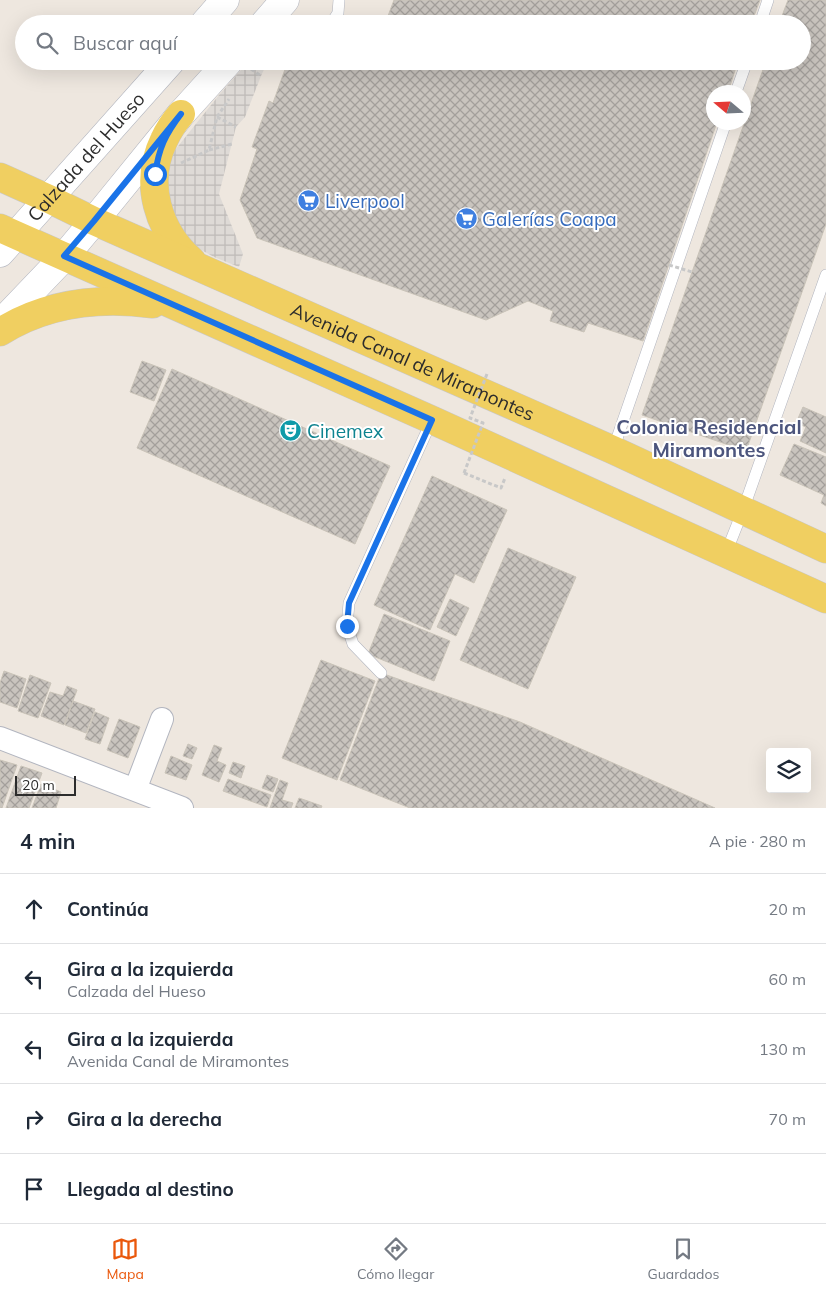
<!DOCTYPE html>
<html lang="es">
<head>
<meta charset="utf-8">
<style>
	:root { --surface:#fff; --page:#f6f6f7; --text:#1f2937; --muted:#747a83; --line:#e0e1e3; --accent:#ea580c }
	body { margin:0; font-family:Mulish,sans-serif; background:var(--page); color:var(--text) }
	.controls { position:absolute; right:15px; bottom:15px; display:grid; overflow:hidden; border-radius:5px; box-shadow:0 5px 20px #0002 }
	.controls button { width:45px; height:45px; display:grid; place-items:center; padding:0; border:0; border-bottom:1px solid var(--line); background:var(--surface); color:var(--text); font:25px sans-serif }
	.compass { position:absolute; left:706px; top:85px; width:45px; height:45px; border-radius:50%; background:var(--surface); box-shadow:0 5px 20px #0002; rotate:289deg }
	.scale { position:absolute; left:15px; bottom:12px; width:61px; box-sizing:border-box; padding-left:5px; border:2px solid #2c2c2c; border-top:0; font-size:14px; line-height:18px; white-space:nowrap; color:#2c2c2c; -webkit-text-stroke:4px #fff; paint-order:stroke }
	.stop { position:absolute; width:15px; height:15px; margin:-11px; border:4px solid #1a73e8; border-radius:50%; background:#fff }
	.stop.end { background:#1a73e8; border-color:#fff; box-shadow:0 1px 5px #0008 }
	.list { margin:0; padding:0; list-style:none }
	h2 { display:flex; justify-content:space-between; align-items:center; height:65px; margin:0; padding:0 20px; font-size:21px }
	h2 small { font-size:16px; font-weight:400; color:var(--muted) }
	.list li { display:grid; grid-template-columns:32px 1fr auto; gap:15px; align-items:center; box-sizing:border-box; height:70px; padding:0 20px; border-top:1px solid var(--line) }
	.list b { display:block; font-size:19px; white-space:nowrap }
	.list p { margin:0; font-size:16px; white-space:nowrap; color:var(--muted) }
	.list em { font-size:16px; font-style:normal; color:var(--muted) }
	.icon { flex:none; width:28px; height:28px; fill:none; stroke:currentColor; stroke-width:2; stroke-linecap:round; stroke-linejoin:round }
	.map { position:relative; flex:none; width:826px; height:808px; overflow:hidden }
	.search { position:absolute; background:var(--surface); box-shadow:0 5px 20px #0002; left:15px; right:15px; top:15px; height:55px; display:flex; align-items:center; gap:12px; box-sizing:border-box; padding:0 18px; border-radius:28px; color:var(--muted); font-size:19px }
	.sheet { height:415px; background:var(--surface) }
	nav { display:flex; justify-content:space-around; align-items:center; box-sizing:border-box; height:70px; border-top:1px solid var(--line); background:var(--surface); font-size:14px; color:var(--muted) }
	nav a { display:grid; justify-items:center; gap:2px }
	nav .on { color:var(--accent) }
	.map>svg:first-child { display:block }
</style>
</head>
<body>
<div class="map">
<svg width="826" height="808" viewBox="0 0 826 808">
	<defs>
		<pattern id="plaza-grid" width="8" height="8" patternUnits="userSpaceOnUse" patternTransform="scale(1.25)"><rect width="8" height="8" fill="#dedad6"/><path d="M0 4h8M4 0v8" fill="none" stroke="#bfbbb8"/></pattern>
		<pattern id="building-cross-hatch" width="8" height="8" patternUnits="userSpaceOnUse" patternTransform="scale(1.25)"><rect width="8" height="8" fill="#c9c4be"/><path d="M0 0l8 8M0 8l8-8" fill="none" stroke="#a39f9b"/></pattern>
	</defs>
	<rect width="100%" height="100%" fill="#eee7df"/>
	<path fill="url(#plaza-grid)" d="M 249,61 L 268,61 L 261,76 L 245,117 L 236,127 L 219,194 L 243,254 L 239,267 L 214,257 L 185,241 L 161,182 L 175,150 L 219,95 Z"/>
	<path fill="url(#building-cross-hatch)" stroke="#c9c3b8" d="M 394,0 L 760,0 L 751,24 L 385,24 Z
		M 788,0 L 826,0 L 826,224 L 746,451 L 642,415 L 766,61 L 802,61 L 802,24 L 779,24 Z
		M 288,61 L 738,61 L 728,92 L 714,92 L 714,122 L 717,122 L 643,341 L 588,323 L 584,332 L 550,321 L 553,311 L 528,301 L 486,320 L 257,238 L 240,200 L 257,149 L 252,147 L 269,101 L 273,103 Z
		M 142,361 L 166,370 L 154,401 L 130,392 Z
		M 172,369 L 390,466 L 355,544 L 137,448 Z
		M 803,407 L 826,417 L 826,453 L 800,441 L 806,427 L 796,423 Z
		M 794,444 L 826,457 L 826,506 L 821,503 L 824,495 L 780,475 Z
		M 432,476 L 507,510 L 474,583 L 455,574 L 430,630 L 374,605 Z
		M 508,548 L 576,577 L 528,689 L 460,660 Z
		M 450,599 L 469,608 L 456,636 L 437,627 Z
		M 384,614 L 450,641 L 434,681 L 368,654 Z
		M 321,660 L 375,681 L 337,780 L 282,758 Z
		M 4,671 L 26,679 L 17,708 L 0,702 L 0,683 Z
		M 381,673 L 520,722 L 715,808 L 410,808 L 340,780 Z
		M 30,675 L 51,683 L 38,718 L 18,711 Z
		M 67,686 L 77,690 L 64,725 L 41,716 L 50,692 L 63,696 Z
		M 73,701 L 95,709 L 86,733 L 65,725 Z
		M 95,712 L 109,718 L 100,744 L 85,739 Z
		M 119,719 L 140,727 L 128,758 L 107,750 Z
		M 188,744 L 197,748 L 192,759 L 183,756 Z
		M 214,745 L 222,748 L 217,761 L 226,765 L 219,782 L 202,775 Z
		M 171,756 L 192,765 L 186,780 L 165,773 Z
		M 0,760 L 17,765 L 2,808 L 0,808 Z
		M 233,762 L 245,766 L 241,778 L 229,773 Z
		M 21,766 L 42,773 L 29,808 L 6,808 Z
		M 267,775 L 278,779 L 273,792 L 262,788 Z
		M 228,779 L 271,795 L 267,807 L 223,791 Z
		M 280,780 L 288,783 L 282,800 L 293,803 L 291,808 L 270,808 Z
		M 41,784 L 61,792 L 56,808 L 32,808 Z
		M 299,798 L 322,806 L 321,808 L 295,808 Z"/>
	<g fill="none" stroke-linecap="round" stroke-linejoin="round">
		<defs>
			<path id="service" d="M 331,24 L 338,13 L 339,0
				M 760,24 L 768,0
				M 736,92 L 747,61
				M 613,450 L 726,122
				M 726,553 L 743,510 L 826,275
				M 381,673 L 353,644 L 347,626 L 349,603 L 432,420"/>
			<path id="minor" d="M 0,738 L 182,808
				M 135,790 L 162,719"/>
			<g id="secondary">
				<path d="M 204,24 L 225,0"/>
				<path d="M 264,24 L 285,0"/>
				<path id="s1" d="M 0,253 L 171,61"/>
				<path d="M 0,324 L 64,257 L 94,221 L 181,114 L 229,61"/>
			</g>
			<g id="primary">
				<path d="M 181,114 C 174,122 168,131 164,140 C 143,183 158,231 192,261"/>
				<path id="s2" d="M 0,177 L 49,199 L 94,221 L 613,450 L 826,549"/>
				<path d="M 0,228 L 432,420 L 826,599"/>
				<path d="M 0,332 C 46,303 100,297 153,304"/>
			</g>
		</defs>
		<use href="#service" stroke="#b2b5bf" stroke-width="12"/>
		<use href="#minor" stroke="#b2b5bf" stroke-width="24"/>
		<use href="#secondary" stroke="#b2b5bf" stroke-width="29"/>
		<use href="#primary" stroke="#c8c8c8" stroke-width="29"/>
		<path stroke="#c8c8c8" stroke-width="3" stroke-dasharray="4 2.5" stroke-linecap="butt" d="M 251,69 L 261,76
			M 217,117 L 236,127
			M 209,150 L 232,144
			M 181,163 L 209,150 L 217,117 L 229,99
			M 464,473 L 501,488 L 505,478"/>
		<use href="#service" stroke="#fff" stroke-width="11"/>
		<use href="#minor" stroke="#fff" stroke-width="22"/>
		<use href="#secondary" stroke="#fff" stroke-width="28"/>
		<use href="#primary" stroke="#f0cf61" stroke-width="28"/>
		<path stroke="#c8c8c8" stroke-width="3" stroke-dasharray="4 2.5" stroke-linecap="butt" d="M 669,265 L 692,272
			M 464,473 L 483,423 L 470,418 L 487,374"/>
	</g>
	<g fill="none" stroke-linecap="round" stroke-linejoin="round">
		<path stroke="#1a73e8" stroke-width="6" d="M 155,174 C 159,148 165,135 181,114 L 94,221 L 64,256 L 432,420 L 349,603 L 347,626"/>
	</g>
	<defs>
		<symbol id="supermarket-disc" viewBox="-11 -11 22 22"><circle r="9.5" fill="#3f7fe0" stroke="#fff"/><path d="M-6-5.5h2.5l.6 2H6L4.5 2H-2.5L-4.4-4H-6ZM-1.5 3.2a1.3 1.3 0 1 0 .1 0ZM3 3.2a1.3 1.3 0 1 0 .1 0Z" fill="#fff"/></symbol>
		<symbol id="theatre-disc" viewBox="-11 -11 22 22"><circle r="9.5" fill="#0f9aa8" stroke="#fff"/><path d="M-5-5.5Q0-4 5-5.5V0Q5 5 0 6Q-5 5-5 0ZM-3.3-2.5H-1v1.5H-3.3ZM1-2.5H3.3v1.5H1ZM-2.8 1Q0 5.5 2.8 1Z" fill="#fff"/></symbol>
	</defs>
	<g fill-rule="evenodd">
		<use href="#supermarket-disc" x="296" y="188" width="25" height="25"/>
		<use href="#supermarket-disc" x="454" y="206" width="25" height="25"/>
		<use href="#theatre-disc" x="278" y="418" width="25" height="25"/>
	</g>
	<g text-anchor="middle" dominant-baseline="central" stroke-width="4" stroke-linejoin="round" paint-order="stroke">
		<g font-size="19" fill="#2c2c2c" stroke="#fff">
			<text stroke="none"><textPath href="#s1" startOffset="129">Calzada del Hueso</textPath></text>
			<text stroke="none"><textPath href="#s2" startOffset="452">Avenida Canal de Miramontes</textPath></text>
		</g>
		<g font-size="19" fill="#366cbe" stroke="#fff" text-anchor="start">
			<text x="325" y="201">Liverpool</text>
			<text x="482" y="219">Galerías Coapa</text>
		</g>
		<g font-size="19" fill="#0d838f" stroke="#fff" text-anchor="start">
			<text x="307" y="431">Cinemex</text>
		</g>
		<g font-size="20" font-weight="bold" fill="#4c557d" stroke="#fff">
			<text x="709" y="426">Colonia Residencial<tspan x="709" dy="23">Miramontes</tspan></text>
		</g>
	</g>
</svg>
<div class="controls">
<button><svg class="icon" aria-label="layers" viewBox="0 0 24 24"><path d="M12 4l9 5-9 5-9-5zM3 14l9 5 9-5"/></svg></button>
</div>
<svg class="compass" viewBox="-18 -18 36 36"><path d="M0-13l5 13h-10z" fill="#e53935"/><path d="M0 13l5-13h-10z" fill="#747a83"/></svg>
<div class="scale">20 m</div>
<div class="stop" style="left:155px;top:174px"></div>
<div class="stop end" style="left:347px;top:626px"></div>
<div class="search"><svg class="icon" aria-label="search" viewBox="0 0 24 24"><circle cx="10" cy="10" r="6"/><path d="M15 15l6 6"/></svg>Buscar aquí</div>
</div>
<section class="sheet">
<h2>4 min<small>A pie · 280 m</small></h2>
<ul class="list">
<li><svg class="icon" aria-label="ahead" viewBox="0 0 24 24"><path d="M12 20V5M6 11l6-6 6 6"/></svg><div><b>Continúa</b></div><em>20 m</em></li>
<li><svg class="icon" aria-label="left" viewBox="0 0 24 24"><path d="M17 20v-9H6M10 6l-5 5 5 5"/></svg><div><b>Gira a la izquierda</b><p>Calzada del Hueso</p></div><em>60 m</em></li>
<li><svg class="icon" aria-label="left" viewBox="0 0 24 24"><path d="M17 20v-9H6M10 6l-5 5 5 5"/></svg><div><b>Gira a la izquierda</b><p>Avenida Canal de Miramontes</p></div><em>130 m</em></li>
<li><svg class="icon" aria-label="right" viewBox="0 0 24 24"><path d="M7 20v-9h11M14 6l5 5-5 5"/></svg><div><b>Gira a la derecha</b></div><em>70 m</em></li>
<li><svg class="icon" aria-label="arrive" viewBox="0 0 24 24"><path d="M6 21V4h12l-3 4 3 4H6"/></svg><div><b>Llegada al destino</b></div></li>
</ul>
</section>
<nav>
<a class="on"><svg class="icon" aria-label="map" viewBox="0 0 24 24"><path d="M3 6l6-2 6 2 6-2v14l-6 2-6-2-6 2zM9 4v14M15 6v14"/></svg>Mapa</a>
<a><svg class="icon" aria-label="directions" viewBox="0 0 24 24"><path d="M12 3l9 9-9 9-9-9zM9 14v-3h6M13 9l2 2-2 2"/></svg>Cómo llegar</a>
<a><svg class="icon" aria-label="saved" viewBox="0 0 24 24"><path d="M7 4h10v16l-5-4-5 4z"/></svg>Guardados</a>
</nav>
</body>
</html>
